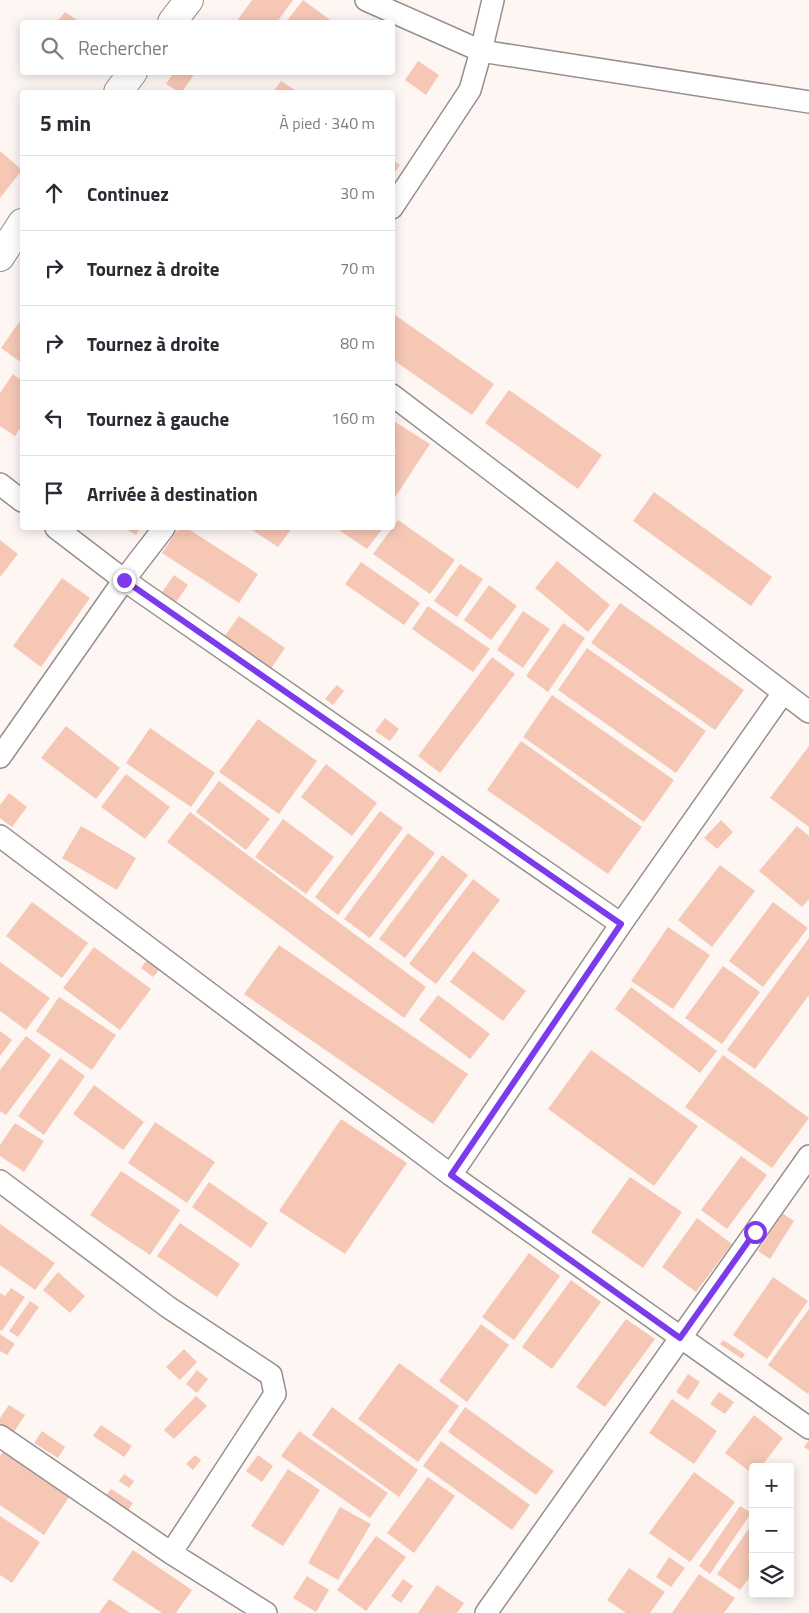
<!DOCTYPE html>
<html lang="fr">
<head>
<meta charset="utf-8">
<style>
	:root { --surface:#fff; --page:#f7f7f7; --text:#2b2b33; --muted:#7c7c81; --line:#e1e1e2 }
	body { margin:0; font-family:"Titillium Web",sans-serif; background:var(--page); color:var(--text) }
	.controls { position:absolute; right:15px; bottom:15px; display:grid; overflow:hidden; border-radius:5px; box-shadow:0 2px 12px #0003 }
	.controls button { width:45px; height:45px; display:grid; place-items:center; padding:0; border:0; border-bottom:1px solid var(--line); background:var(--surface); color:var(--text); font:25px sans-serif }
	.stop { position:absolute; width:15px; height:15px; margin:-11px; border:4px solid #7c3aed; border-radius:50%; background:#fff }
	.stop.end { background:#7c3aed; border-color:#fff; box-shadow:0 1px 5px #0008 }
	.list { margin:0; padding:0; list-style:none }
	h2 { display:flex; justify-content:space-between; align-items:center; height:65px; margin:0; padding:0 20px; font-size:21px }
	h2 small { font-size:16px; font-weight:400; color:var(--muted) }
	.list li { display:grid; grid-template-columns:32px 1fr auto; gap:15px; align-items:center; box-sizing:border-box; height:75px; padding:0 20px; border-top:1px solid var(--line) }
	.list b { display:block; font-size:19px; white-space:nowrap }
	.list em { font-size:16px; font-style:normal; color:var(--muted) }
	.icon { flex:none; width:28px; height:28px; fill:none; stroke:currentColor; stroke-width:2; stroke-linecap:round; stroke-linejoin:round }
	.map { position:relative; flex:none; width:809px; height:1613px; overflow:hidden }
	.search { position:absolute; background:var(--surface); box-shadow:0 2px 12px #0003; left:20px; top:20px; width:375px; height:55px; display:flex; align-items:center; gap:12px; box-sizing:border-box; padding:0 18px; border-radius:5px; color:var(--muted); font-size:19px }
	.panel { position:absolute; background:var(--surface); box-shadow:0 2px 12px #0003; left:20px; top:90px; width:375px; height:440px; border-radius:5px }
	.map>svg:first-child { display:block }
</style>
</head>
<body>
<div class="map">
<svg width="809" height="1613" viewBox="0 0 809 1613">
	<rect width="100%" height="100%" fill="#fdf6f3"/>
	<path fill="#f6c7b5" d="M 252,0 L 293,0 L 277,22 L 236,22 Z
		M 303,0 L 333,22 L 286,22 Z
		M 65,12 L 80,22 L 57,22 Z
		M 418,61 L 439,75 L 426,95 L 405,80 Z
		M 174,72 L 195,73 L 182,92 L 179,92 L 166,84 Z
		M 281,81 L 298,92 L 273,92 Z
		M 0,151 L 22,170 L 0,198 Z
		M 392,160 L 400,165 L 392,176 Z
		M 392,313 L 494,384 L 472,415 L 392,359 Z
		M 22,318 L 22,363 L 1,348 Z
		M 13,374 L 22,381 L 22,425 L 15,436 L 0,426 L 0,393 Z
		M 509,390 L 602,455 L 578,489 L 485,423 Z
		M 392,420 L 430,444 L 392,502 Z
		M 654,492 L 772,577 L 751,606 L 633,521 Z
		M 398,520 L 455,560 L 430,594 L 373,554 Z
		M 124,528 L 141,528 L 136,535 Z
		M 179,528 L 187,528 L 258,574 L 239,603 L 162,553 Z
		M 249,528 L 292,528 L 278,547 Z
		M 336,528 L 383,528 L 367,549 Z
		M 0,540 L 18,554 L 0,577 Z
		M 557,561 L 610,605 L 588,632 L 535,588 Z
		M 361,562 L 420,603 L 404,625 L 345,584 Z
		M 460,564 L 483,579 L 457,617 L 434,601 Z
		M 174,575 L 188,585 L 174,605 L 160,595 Z
		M 62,578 L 90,598 L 41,667 L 13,646 Z
		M 489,585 L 517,606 L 491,640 L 464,620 Z
		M 620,603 L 744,690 L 715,730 L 591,643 Z
		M 428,606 L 490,649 L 473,672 L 412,629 Z
		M 523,611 L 550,629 L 523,668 L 497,650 Z
		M 239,616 L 285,648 L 270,670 L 224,637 Z
		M 563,623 L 585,638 L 548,692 L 526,676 Z
		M 587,648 L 706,731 L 676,773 L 558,690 Z
		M 492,657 L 515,674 L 440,773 L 418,756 Z
		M 337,685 L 344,691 L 333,705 L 325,699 Z
		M 552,695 L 674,780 L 644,822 L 523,737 Z
		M 385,718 L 399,729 L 390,741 L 375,731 Z
		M 258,719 L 317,761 L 279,814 L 219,772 Z
		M 66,726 L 120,768 L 96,799 L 41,758 Z
		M 150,728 L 215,773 L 191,807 L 126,763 Z
		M 521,741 L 642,827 L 608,874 L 487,790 Z
		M 809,746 L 809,827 L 770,798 Z
		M 326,764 L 377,803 L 352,836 L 301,797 Z
		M 126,774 L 170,807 L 145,839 L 101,807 Z
		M 219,781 L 270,819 L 246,850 L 196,812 Z
		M 9,793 L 27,807 L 12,827 L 0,818 L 0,805 Z
		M 380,811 L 403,828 L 338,915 L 315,897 Z
		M 190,812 L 426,987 L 404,1018 L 167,842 Z
		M 283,819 L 334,857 L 306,894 L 255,857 Z
		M 721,820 L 733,832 L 717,849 L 704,838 Z
		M 81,826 L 136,858 L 117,890 L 62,858 Z
		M 797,826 L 809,836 L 809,899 L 802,907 L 759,871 Z
		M 408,833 L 435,853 L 370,938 L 344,919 Z
		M 442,855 L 468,875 L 405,958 L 379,939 Z
		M 720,865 L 755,891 L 712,947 L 678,920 Z
		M 473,879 L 500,900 L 436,984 L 409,964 Z
		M 32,902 L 88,943 L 62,978 L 6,936 Z
		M 773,902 L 808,928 L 763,987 L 729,961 Z
		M 668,927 L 710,955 L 673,1009 L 631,981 Z
		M 809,938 L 809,995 L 755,1069 L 727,1050 Z
		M 279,945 L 468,1074 L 433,1124 L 244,994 Z
		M 94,947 L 151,989 L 120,1030 L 63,988 Z
		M 473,951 L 526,991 L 503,1021 L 450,982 Z
		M 147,960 L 160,969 L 153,977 L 141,968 Z
		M 0,962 L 50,998 L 26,1030 L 0,1011 Z
		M 723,966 L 760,992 L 722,1044 L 685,1018 Z
		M 631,987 L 717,1051 L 700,1073 L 615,1009 Z
		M 438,995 L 490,1034 L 470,1059 L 419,1020 Z
		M 59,997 L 116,1035 L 92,1070 L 36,1031 Z
		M 0,1031 L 12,1040 L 0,1056 Z
		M 26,1036 L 51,1055 L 6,1115 L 0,1111 L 0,1070 Z
		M 591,1050 L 698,1126 L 654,1186 L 548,1109 Z
		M 723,1055 L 809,1118 L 772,1168 L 685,1107 Z
		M 60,1058 L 85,1076 L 44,1135 L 18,1116 Z
		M 94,1085 L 144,1122 L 123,1150 L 73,1114 Z
		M 341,1119 L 407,1163 L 345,1254 L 279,1211 Z
		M 155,1122 L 215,1162 L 187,1203 L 128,1163 Z
		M 15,1123 L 44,1141 L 24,1172 L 0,1156 L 0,1145 Z
		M 741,1156 L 767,1175 L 727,1229 L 701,1210 Z
		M 121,1171 L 180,1210 L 150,1255 L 90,1215 Z
		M 630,1177 L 682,1212 L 643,1268 L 591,1232 Z
		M 209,1182 L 268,1223 L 251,1248 L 192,1207 Z
		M 782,1213 L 794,1221 L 770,1259 L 758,1251 Z
		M 697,1218 L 732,1244 L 696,1292 L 662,1267 Z
		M 180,1223 L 240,1264 L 217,1297 L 157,1256 Z
		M 0,1224 L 55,1263 L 35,1290 L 0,1265 Z
		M 529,1253 L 560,1276 L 514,1340 L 482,1317 Z
		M 58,1272 L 85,1296 L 70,1313 L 43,1290 Z
		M 773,1277 L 808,1301 L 767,1359 L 733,1335 Z
		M 571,1280 L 601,1302 L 552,1369 L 522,1347 Z
		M 11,1288 L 25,1297 L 2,1331 L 0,1330 L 0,1293 L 5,1296 Z
		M 30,1301 L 39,1307 L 18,1337 L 9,1331 Z
		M 809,1309 L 809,1392 L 808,1394 L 768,1365 Z
		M 626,1319 L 655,1339 L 605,1407 L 576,1387 Z
		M 481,1324 L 509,1345 L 467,1402 L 439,1381 Z
		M 0,1334 L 15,1344 L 7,1355 L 0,1351 Z
		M 723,1340 L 745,1354 L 742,1359 L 720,1344 Z
		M 184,1349 L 197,1362 L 180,1380 L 166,1367 Z
		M 399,1363 L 459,1406 L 418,1462 L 358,1419 Z
		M 197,1370 L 208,1379 L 197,1393 L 186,1384 Z
		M 688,1374 L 700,1382 L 688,1400 L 676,1392 Z
		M 719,1392 L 734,1402 L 725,1414 L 710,1404 Z
		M 196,1396 L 207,1406 L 174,1439 L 164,1430 Z
		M 672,1399 L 717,1431 L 694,1464 L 649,1433 Z
		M 9,1405 L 25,1415 L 12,1435 L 0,1427 L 0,1418 Z
		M 332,1407 L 418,1470 L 399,1497 L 312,1435 Z
		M 465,1407 L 554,1471 L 536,1495 L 448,1432 Z
		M 754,1415 L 783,1438 L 761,1467 L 753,1467 L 753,1474 L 725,1453 Z
		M 101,1425 L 132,1446 L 124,1457 L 93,1436 Z
		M 42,1431 L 65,1447 L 58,1458 L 34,1443 Z
		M 299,1431 L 388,1493 L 370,1518 L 281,1456 Z
		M 809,1440 L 809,1450 L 804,1447 Z
		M 441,1441 L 530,1505 L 512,1530 L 423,1466 Z
		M 3,1452 L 69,1497 L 44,1535 L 0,1505 L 0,1456 Z
		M 195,1455 L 201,1460 L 193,1470 L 186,1464 Z
		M 258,1455 L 273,1466 L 262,1482 L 246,1471 Z
		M 288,1469 L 320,1490 L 283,1546 L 251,1526 Z
		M 694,1472 L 735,1502 L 690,1562 L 649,1533 Z
		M 124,1474 L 134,1481 L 129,1488 L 119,1481 Z
		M 428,1477 L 455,1496 L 414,1553 L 387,1533 Z
		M 111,1489 L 133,1503 L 124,1517 L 102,1502 Z
		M 740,1506 L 751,1513 L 710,1574 L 699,1566 Z
		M 340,1507 L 371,1524 L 338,1580 L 308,1563 Z
		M 0,1516 L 40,1542 L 12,1583 L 0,1575 Z
		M 753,1523 L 753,1573 L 740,1590 L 717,1574 Z
		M 376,1536 L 406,1557 L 366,1611 L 337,1590 Z
		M 133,1550 L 192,1590 L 176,1613 L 162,1613 L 112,1580 Z
		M 669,1557 L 685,1568 L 671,1587 L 656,1577 Z
		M 629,1568 L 665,1592 L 650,1613 L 626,1613 L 607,1600 Z
		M 699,1574 L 735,1598 L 724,1613 L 672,1613 Z
		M 307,1576 L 329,1590 L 316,1612 L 293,1598 Z
		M 403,1579 L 413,1586 L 401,1603 L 391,1596 Z
		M 437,1585 L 464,1603 L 457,1613 L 418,1613 Z
		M 109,1599 L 130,1613 L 99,1613 Z"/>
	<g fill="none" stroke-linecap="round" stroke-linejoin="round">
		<defs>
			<path id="street" d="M 366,0 L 481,51 L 809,102
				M 392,208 L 470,90 L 481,51 L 493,0
				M 392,395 L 809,712
				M 0,484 L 22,501
				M 56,528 L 124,580 L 621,924
				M 0,757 L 124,580 L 164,528
				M 0,836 L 451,1175 L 809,1428
				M 451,1175 L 621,924 L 783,693
				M 0,1181 L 168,1307 L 271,1375 L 275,1394 L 171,1553
				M 0,1436 L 171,1553 L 266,1613
				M 486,1613 L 809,1156"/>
			<path id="secondary" d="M 172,22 L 189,0
				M 118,92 L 133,72
				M 0,257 L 22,223"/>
		</defs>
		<use href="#street" stroke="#968f8d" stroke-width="24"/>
		<use href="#secondary" stroke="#968f8d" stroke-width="30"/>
		<use href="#street" stroke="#fff" stroke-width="21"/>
		<use href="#secondary" stroke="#fff" stroke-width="28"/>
	</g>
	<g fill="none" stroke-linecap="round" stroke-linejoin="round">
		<path stroke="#7c3aed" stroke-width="6" d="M 124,580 L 621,924 L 451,1175 L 680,1338 L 755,1232"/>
	</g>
</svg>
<div class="controls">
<button>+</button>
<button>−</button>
<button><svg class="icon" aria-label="layers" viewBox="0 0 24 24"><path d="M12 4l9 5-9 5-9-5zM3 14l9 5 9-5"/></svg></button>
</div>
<div class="stop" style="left:755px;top:1232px"></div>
<div class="stop end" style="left:124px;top:580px"></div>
<div class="search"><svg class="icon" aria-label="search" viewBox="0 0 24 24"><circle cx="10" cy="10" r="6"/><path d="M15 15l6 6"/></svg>Rechercher</div>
<section class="panel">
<h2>5 min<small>À pied · 340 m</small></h2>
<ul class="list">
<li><svg class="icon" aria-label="ahead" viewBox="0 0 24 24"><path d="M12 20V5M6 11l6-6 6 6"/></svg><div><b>Continuez</b></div><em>30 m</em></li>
<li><svg class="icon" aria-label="right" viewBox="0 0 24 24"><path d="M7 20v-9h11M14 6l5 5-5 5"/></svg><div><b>Tournez à droite</b></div><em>70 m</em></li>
<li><svg class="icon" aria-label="right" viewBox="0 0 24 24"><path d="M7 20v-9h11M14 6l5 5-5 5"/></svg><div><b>Tournez à droite</b></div><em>80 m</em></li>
<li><svg class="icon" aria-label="left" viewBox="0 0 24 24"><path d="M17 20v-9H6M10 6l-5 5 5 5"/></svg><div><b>Tournez à gauche</b></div><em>160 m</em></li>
<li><svg class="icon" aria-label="arrive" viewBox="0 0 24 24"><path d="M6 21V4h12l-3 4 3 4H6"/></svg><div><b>Arrivée à destination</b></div></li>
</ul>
</section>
</div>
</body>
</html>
